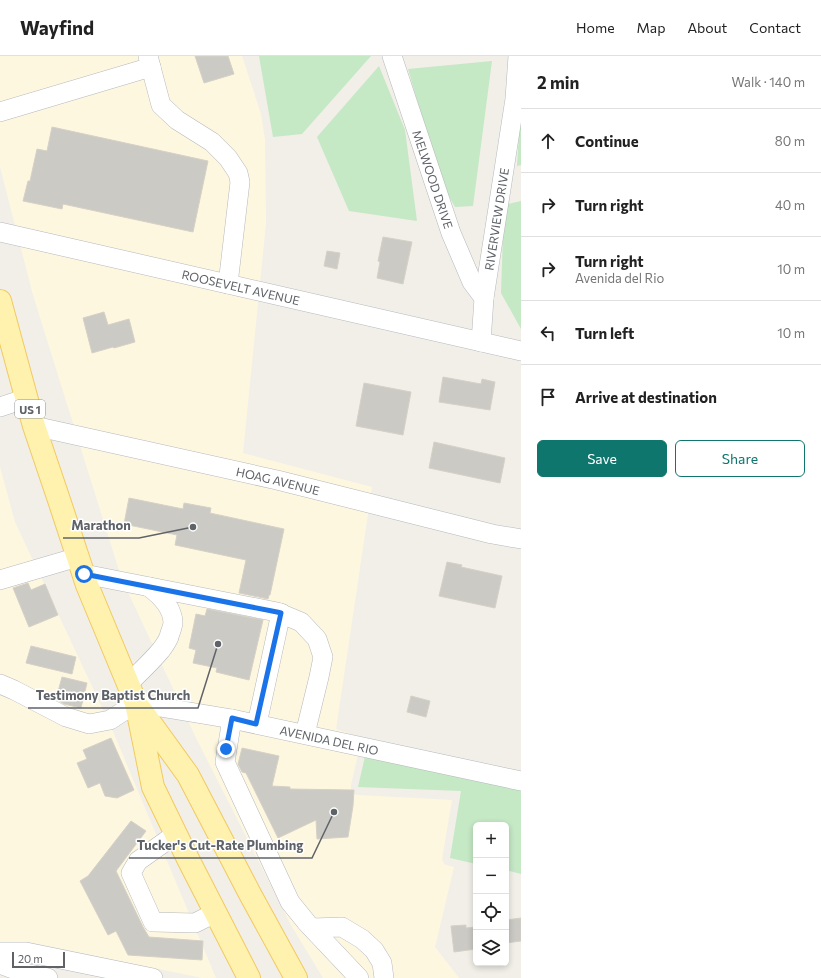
<!DOCTYPE html>
<html lang="en">
<head>
<meta charset="utf-8">
<style>
	:root { --surface:#fff; --page:#f6f6f6; --text:#222; --muted:#767676; --line:#e0e0e0; --accent:#0f766e }
	body { margin:0; font-family:Commissioner,sans-serif; background:var(--page); color:var(--text) }
	.controls { position:absolute; right:12px; bottom:12px; display:grid; overflow:hidden; border-radius:6px; box-shadow:0 2px 6px #0003 }
	.controls button { width:36px; height:36px; display:grid; place-items:center; padding:0; border:0; border-bottom:1px solid var(--line); background:var(--surface); color:var(--text); font:20px sans-serif }
	.scale { position:absolute; left:12px; bottom:10px; width:53px; box-sizing:border-box; padding-left:4px; border:2px solid #5f6368; border-top:0; font-size:11px; line-height:14px; white-space:nowrap; color:#5f6368; -webkit-text-stroke:3px #fff; paint-order:stroke }
	.stop { position:absolute; width:12px; height:12px; margin:-9px; border:3px solid #1a73e8; border-radius:50%; background:#fff }
	.stop.end { background:#1a73e8; border-color:#fff; box-shadow:0 1px 4px #0008 }
	.list { margin:0; padding:0; list-style:none }
	h2 { display:flex; justify-content:space-between; align-items:center; height:52px; margin:0; padding:0 16px; font-size:17px }
	h2 small { font-size:13px; font-weight:400; color:var(--muted) }
	.list li { display:grid; grid-template-columns:26px 1fr auto; gap:12px; align-items:center; box-sizing:border-box; height:64px; padding:0 16px; border-top:1px solid var(--line) }
	.list b { display:block; font-size:15px; white-space:nowrap }
	.list p { margin:0; font-size:13px; white-space:nowrap; color:var(--muted) }
	.list em { font-size:13px; font-style:normal; color:var(--muted) }
	.actions { display:flex; gap:8px; padding:12px 16px }
	.actions a { flex:1; padding:9px 0; border:1px solid var(--accent); border-radius:6px; text-align:center; font-size:14px; color:var(--accent) }
	.actions .main { background:var(--accent); color:#fff }
	.icon { flex:none; width:22px; height:22px; fill:none; stroke:currentColor; stroke-width:2; stroke-linecap:round; stroke-linejoin:round }
	.map { position:relative; flex:none; width:521px; height:922px; overflow:hidden }
	header { display:flex; align-items:center; gap:24px; box-sizing:border-box; height:56px; padding:0 20px; background:var(--surface); border-bottom:1px solid var(--line) }
	header strong { font-size:19px }
	nav { display:flex; gap:22px; margin-inline-start:auto; font-size:14px }
	main { display:flex }
	aside { flex:1; background:var(--surface) }
	.map>svg:first-child { display:block }
</style>
</head>
<body>
<header>
<strong>Wayfind</strong>
<nav><a>Home</a><a>Map</a><a>About</a><a>Contact</a></nav>
</header>
<main>
<div class="map">
<svg width="521" height="922" viewBox="0 0 521 922">
	<rect width="100%" height="100%" fill="#f1efe8"/>
	<path fill="#fef7e0" d="M 0,0 L 242,0 L 261,58 L 265,84 L 266,167 L 243,397 L 372,431 L 336,673 L 396,694 L 359,694 L 351,729 L 351,734 L 354,738 L 358,739 L 452,744 L 442,803 L 444,808 L 446,809 L 454,811 L 435,891 L 459,922 L 323,922 L 291,869 L 197,684 L 121,521 L 33,239 L 0,111 Z
		M 0,411 L 15,466 L 112,673 L 216,922 L 202,922 L 29,886 L 0,886 Z"/>
	<path fill="#c5e8c5" d="M 259,0 L 371,0 L 302,78 L 273,81 Z
		M 492,5 L 473,150 L 455,151 L 441,126 L 408,13 Z
		M 379,10 L 405,74 L 417,165 L 349,155 L 317,81 Z
		M 521,46 L 521,109 L 517,110 Z
		M 521,145 L 521,273 L 501,237 L 504,149 Z
		M 366,696 L 521,730 L 521,818 L 506,814 L 506,769 L 476,769 L 476,808 L 450,802 L 461,735 L 358,731 Z"/>
	<path fill="#cccac5" stroke="#d6d1c6" d="M 195,0 L 228,0 L 234,18 L 204,27 Z
		M 52,71 L 208,105 L 193,176 L 63,148 L 62,153 L 23,145 L 28,125 L 30,125 L 37,93 L 47,95 Z
		M 383,181 L 412,186 L 403,228 L 377,222 L 380,206 L 378,205 Z
		M 327,195 L 340,197 L 337,213 L 324,210 Z
		M 104,256 L 108,269 L 129,263 L 135,286 L 114,292 L 113,291 L 92,297 L 83,262 Z
		M 443,321 L 481,328 L 482,323 L 495,326 L 490,354 L 439,346 Z
		M 364,327 L 411,336 L 403,379 L 356,370 Z
		M 434,386 L 505,402 L 500,427 L 429,412 Z
		M 129,442 L 183,453 L 184,447 L 211,452 L 210,457 L 284,473 L 270,539 L 269,539 L 268,543 L 239,537 L 246,504 L 175,489 L 177,479 L 124,468 Z
		M 447,506 L 462,509 L 461,511 L 502,520 L 495,552 L 439,540 Z
		M 28,527 L 31,534 L 45,528 L 58,559 L 29,571 L 13,532 Z
		M 207,553 L 263,564 L 249,624 L 216,616 L 217,612 L 193,607 L 196,594 L 189,592 L 196,558 L 205,560 Z
		M 31,590 L 76,601 L 72,618 L 26,607 Z
		M 62,621 L 87,627 L 81,652 L 64,648 L 56,643 Z
		M 411,640 L 430,645 L 426,661 L 407,656 Z
		M 111,682 L 134,734 L 117,742 L 105,740 L 100,727 L 88,732 L 77,707 L 87,703 L 83,694 Z
		M 242,692 L 279,700 L 272,730 L 290,731 L 290,733 L 354,734 L 353,750 L 348,781 L 317,783 L 316,764 L 278,782 L 246,717 L 242,716 L 238,708 Z
		M 131,765 L 146,775 L 116,815 L 143,871 L 149,881 L 203,885 L 202,904 L 128,899 L 116,875 L 108,879 L 80,825 L 88,820 Z
		M 521,862 L 521,885 L 506,887 L 506,864 Z
		M 466,869 L 466,872 L 476,871 L 476,893 L 454,896 L 451,870 Z"/>
	<g fill="none" stroke-linecap="round" stroke-linejoin="round">
		<defs>
			<g id="minor">
				<path d="M 148,0 L 161,49 L 177,64 L 212,86 L 228,102 L 238,117 L 240,126 L 228,228"/>
				<path id="s1" d="M 392,0 L 451,177 L 472,226 L 484,242"/>
				<path d="M 0,56 L 151,11"/>
				<path id="s2" d="M 0,176 L 521,295"/>
				<path id="s3" d="M 481,286 L 484,242 L 515,43 L 518,0"/>
				<path d="M 0,351 L 27,342"/>
				<path id="s4" d="M 34,370 L 277,424 L 492,478 L 521,483"/>
				<path d="M 84,518 L 277,556 L 301,566 L 317,583 L 323,601 L 319,621 L 305,678"/>
				<path d="M 0,524 L 78,501"/>
				<path id="s5" d="M 0,628 L 14,634 L 66,661 L 89,668 L 110,664 L 136,647 L 232,663 L 521,725"/>
				<path d="M 128,628 C 139,617 151,606 161,594 C 164,590 167,586 169,581 C 170,576 173,571 173,566 C 172,551 160,539 149,531"/>
				<path d="M 232,663 L 225,706 L 290,846 L 307,867 L 359,922"/>
				<path d="M 257,668 L 281,557"/>
				<path d="M 176,778 L 138,805 L 131,817 L 153,866 L 195,867 L 215,857"/>
				<path d="M 312,872 L 342,871 L 362,883 L 374,894 L 382,907 L 384,922"/>
				<path d="M 0,896 L 26,896 L 153,922"/>
				<path d="M 0,908 L 21,916 L 48,922"/>
			</g>
			<path id="major" d="M 0,245 L 34,370 L 60,447 L 87,529 L 136,647 L 153,731 L 188,803 L 249,922
				M 141,654 L 188,719 L 250,838 L 296,922"/>
		</defs>
		<use href="#minor" stroke="#b5b8bc" stroke-width="20"/>
		<use href="#major" stroke="#f2c960" stroke-width="24"/>
		<use href="#minor" stroke="#fff" stroke-width="19"/>
		<use href="#major" stroke="#fff2af" stroke-width="22"/>
	</g>
	<g fill="none" stroke-linecap="round" stroke-linejoin="round">
		<path stroke="#1a73e8" stroke-width="5" d="M 84,518 L 277,556 L 281,557 L 256,668 L 232,662 L 226,693"/>
	</g>
	<g text-anchor="middle" dominant-baseline="central" stroke-width="3" stroke-linejoin="round" paint-order="stroke">
		<rect fill="#fff" stroke="#8f9295" stroke-width="1" x="15" y="344" width="30" height="18" rx="3"/>
		<g font-size="11" font-weight="bold" fill="#5f6368">
			<text x="30" y="353">US 1</text>
		</g>
		<g font-size="12" fill="#5f6368" stroke="#fff">
			<text stroke="none"><textPath href="#s1" startOffset="130">MELWOOD DRIVE</textPath></text>
			<text stroke="none"><textPath href="#s3" startOffset="124">RIVERVIEW DRIVE</textPath></text>
			<text stroke="none"><textPath href="#s2" startOffset="247">ROOSEVELT AVENUE</textPath></text>
			<text stroke="none"><textPath href="#s4" startOffset="250">HOAG AVENUE</textPath></text>
			<text stroke="none"><textPath href="#s5" startOffset="347">AVENIDA DEL RIO</textPath></text>
		</g>
	</g>
	<path fill="none" stroke="#5f6368" stroke-width="1.5" d="M193 471L139 482H63M218 588L198 652H28M334 756L312 802H129"/>
	<g fill="#5f6368" stroke="#fff" stroke-width="1.5">
		<circle cx="193" cy="471" r="4"/>
		<circle cx="218" cy="588" r="4"/>
		<circle cx="334" cy="756" r="4"/>
	</g>
	<g font-size="13" text-anchor="middle" font-weight="bold" fill="#5f6368" stroke="#fff" stroke-width="3" stroke-linejoin="round" paint-order="stroke">
		<text x="101" y="474">Marathon</text>
		<text x="113" y="644">Testimony Baptist Church</text>
		<text x="220" y="794">Tucker's Cut-Rate Plumbing</text>
	</g>
</svg>
<div class="controls">
<button>+</button>
<button>−</button>
<button><svg class="icon" aria-label="locate" viewBox="0 0 24 24"><circle cx="12" cy="12" r="6"/><path d="M12 2v4M12 18v4M2 12h4M18 12h4"/></svg></button>
<button><svg class="icon" aria-label="layers" viewBox="0 0 24 24"><path d="M12 4l9 5-9 5-9-5zM3 14l9 5 9-5"/></svg></button>
</div>
<div class="scale">20 m</div>
<div class="stop" style="left:84px;top:518px"></div>
<div class="stop end" style="left:226px;top:693px"></div>
</div>
<aside>
<h2>2 min<small>Walk · 140 m</small></h2>
<ul class="list">
<li><svg class="icon" aria-label="ahead" viewBox="0 0 24 24"><path d="M12 20V5M6 11l6-6 6 6"/></svg><div><b>Continue</b></div><em>80 m</em></li>
<li><svg class="icon" aria-label="right" viewBox="0 0 24 24"><path d="M7 20v-9h11M14 6l5 5-5 5"/></svg><div><b>Turn right</b></div><em>40 m</em></li>
<li><svg class="icon" aria-label="right" viewBox="0 0 24 24"><path d="M7 20v-9h11M14 6l5 5-5 5"/></svg><div><b>Turn right</b><p>Avenida del Rio</p></div><em>10 m</em></li>
<li><svg class="icon" aria-label="left" viewBox="0 0 24 24"><path d="M17 20v-9H6M10 6l-5 5 5 5"/></svg><div><b>Turn left</b></div><em>10 m</em></li>
<li><svg class="icon" aria-label="arrive" viewBox="0 0 24 24"><path d="M6 21V4h12l-3 4 3 4H6"/></svg><div><b>Arrive at destination</b></div></li>
</ul>
<div class="actions"><a class="main">Save</a><a>Share</a></div>
</aside>
</main>
</body>
</html>
